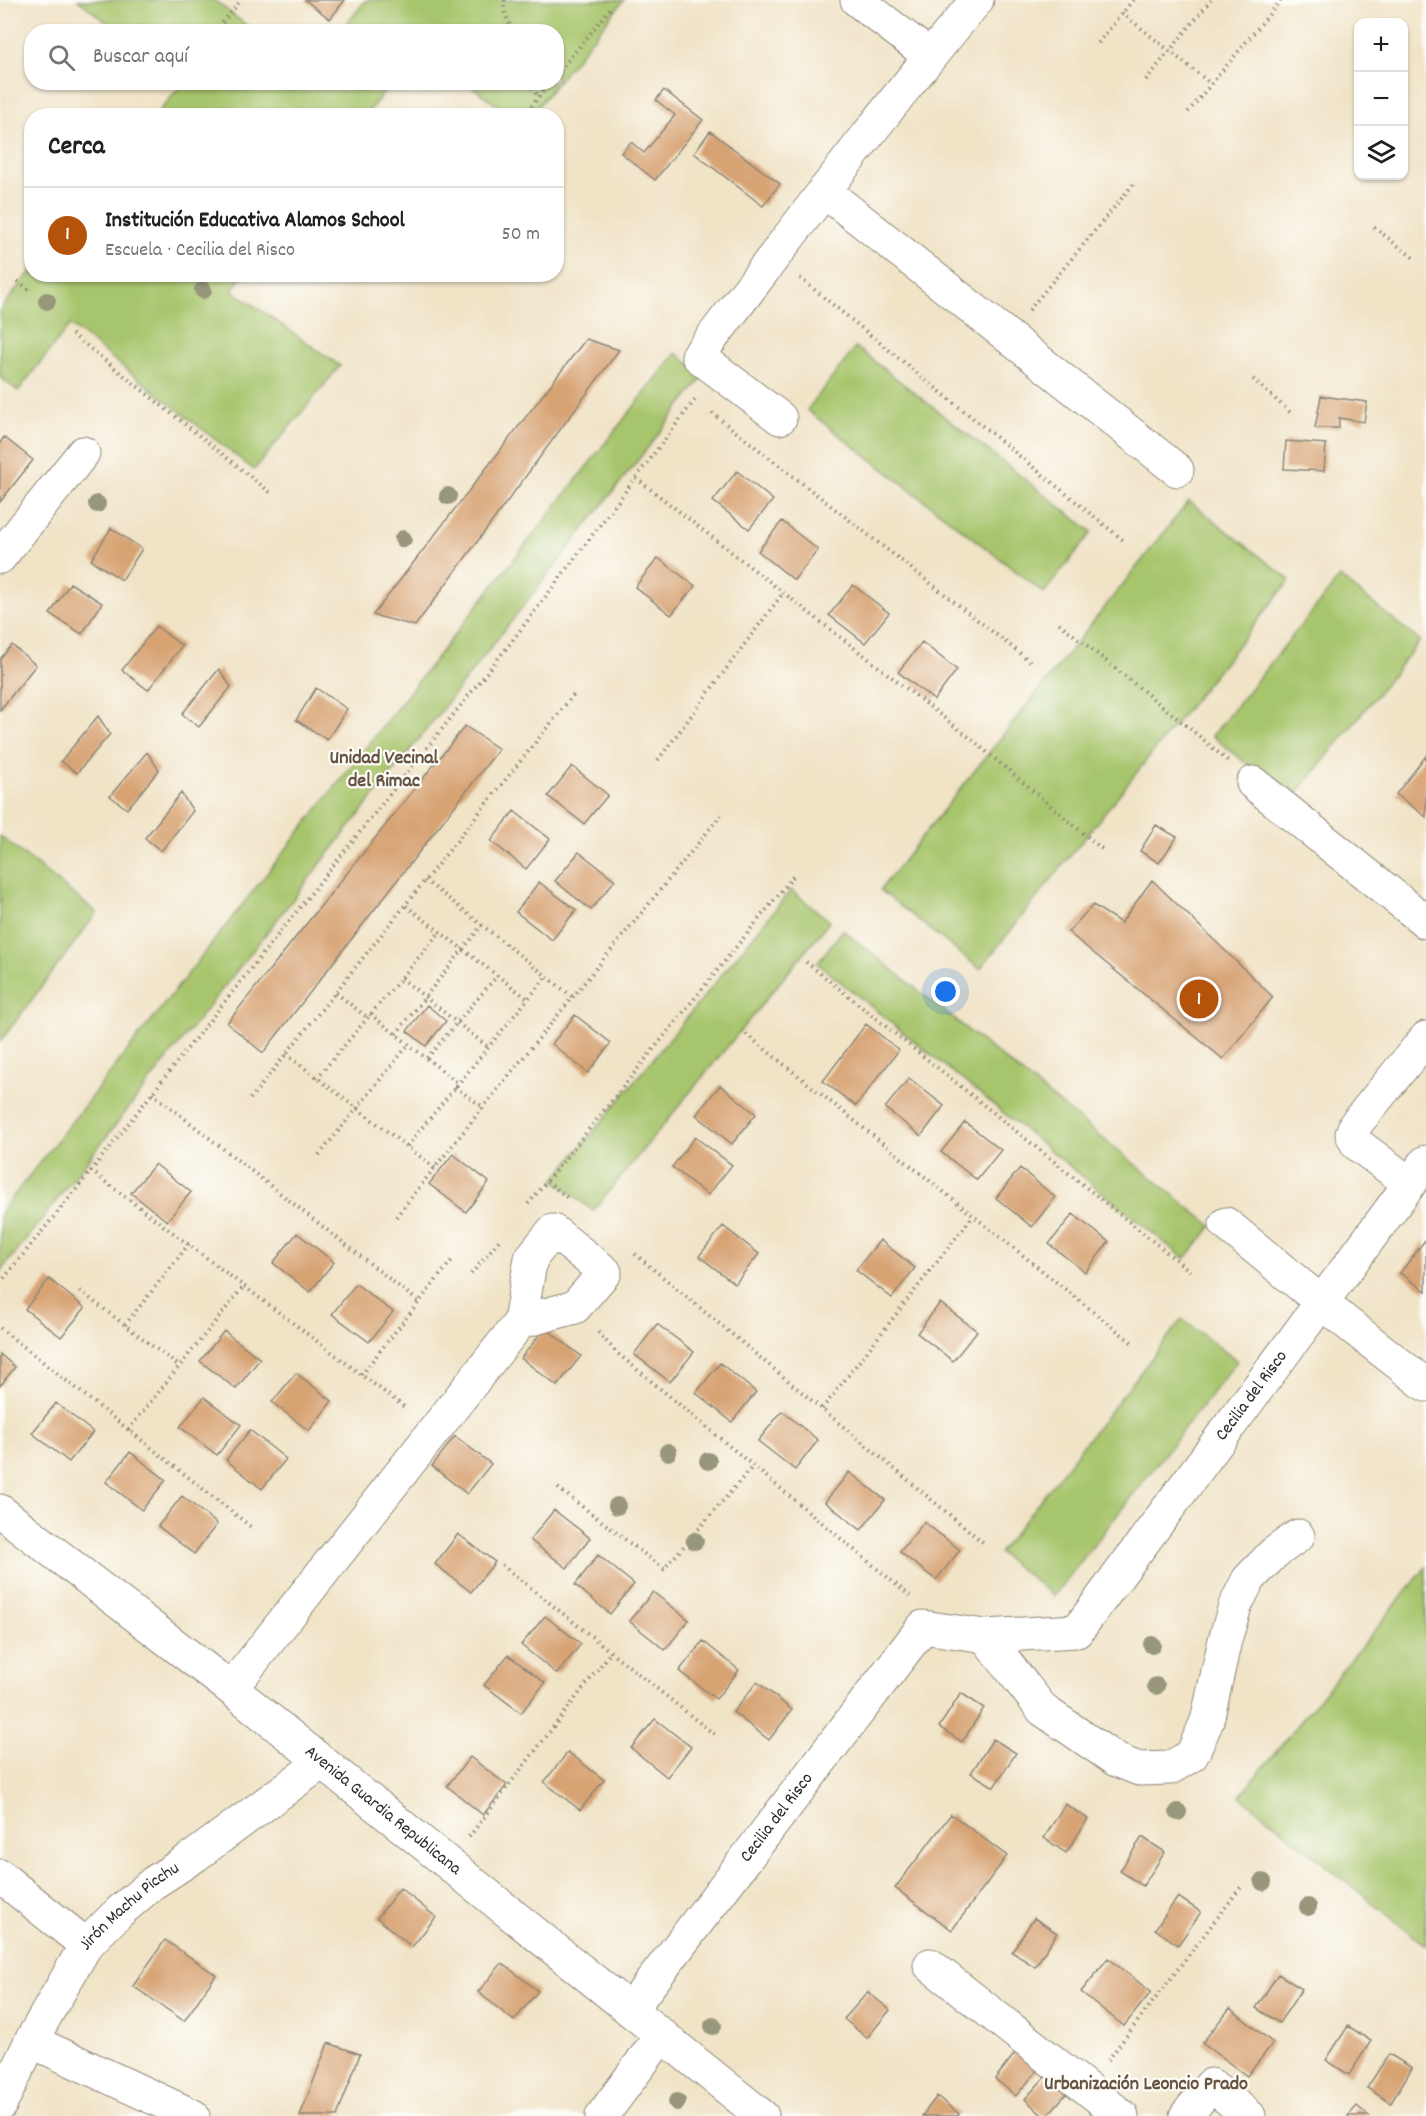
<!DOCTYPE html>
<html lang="es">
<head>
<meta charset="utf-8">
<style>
	:root { --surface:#fff; --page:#f2f2f2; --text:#202124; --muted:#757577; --line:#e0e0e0; --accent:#b45309 }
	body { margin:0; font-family:Dekko,sans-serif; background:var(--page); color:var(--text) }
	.controls { position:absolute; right:18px; top:18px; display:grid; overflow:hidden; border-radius:12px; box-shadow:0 2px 4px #0004 }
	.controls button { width:54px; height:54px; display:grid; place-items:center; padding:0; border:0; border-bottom:2px solid var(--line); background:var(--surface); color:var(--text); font:30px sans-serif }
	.you { position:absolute; left:946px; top:992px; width:21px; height:21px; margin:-15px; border:4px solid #fff; border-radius:50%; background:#1a73e8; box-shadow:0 0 0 9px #1a73e833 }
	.badge { display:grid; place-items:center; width:39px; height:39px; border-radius:50%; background:var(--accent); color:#fff; font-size:20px; font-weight:700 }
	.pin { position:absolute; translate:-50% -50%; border:3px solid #fff; box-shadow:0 2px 6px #0006 }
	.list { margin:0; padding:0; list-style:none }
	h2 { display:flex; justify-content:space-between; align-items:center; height:78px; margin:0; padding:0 24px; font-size:26px }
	h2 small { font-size:20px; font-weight:400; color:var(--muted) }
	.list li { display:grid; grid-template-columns:39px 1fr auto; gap:18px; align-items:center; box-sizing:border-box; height:96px; padding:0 24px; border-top:2px solid var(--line) }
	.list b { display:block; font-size:22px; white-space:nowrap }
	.list p { margin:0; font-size:20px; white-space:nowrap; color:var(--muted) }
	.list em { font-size:20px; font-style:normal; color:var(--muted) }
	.icon { flex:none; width:33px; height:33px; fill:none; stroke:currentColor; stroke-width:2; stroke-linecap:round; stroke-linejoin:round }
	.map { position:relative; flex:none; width:1426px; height:2116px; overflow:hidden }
	.search { position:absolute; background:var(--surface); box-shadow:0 2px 4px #0004; left:24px; top:24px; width:540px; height:66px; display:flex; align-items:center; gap:15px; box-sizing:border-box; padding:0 21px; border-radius:24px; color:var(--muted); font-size:22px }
	.panel { position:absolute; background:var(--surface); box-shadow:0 2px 4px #0004; left:24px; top:108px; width:540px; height:174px; border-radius:24px }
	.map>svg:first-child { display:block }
</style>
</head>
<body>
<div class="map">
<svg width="1426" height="2116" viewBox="0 0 1426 2116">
	<rect width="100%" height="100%" fill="#fdfcf7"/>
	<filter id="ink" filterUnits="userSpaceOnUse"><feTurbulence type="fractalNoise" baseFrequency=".0167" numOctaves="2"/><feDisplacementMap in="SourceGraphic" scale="12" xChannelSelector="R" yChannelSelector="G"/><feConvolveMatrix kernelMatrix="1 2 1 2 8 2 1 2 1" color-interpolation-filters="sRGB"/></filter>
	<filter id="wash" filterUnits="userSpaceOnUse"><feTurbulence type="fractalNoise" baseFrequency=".008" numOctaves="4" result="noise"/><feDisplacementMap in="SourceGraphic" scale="24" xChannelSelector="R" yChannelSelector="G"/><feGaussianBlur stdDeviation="1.35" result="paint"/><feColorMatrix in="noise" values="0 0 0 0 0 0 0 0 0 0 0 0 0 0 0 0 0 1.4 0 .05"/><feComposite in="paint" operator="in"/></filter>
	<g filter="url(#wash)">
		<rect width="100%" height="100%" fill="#f0e3c6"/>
		<path fill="#a7c56c" stroke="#69784c" stroke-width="1.5" d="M 78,0 L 214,0 L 254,31 L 118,31 Z
			M 366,0 L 624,0 L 530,116 L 510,115 L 467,83 L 556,82 L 556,32 L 341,31 Z
			M 183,83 L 183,82 L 391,83 L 366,115 L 156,115 Z
			M 31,271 L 32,274 L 243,275 L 232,290 L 340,366 L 254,470 L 70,325 L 18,391 L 0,377 L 0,310 Z
			M 856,347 L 1092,532 L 1044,593 L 807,410 Z
			M 676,353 L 704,376 L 0,1272 L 0,1213 Z
			M 1189,501 L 1290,580 L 980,969 L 880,890 Z
			M 1340,577 L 1420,641 L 1292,800 L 1212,736 Z
			M 0,836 L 97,913 L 0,1042 Z
			M 791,890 L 830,921 L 593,1211 L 554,1180 Z
			M 843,930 L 1212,1226 L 1185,1259 L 817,963 Z
			M 1182,1319 L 1237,1361 L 1054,1596 L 999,1553 Z
			M 1426,1567 L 1426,1946 L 1240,1796 Z"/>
		<g id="blocks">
			<path fill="#d7a373" d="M 305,0 L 345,0 L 330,19 Z
				M 664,90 L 703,120 L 655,180 L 621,153 L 631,142 L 644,153 L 675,115 L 656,100 Z
				M 710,131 L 780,184 L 763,206 L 694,153 Z
				M 586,339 L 619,350 L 415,626 L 373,615 Z
				M 1321,396 L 1367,402 L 1364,422 L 1339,418 L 1339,428 L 1315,428 Z
				M 4,437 L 33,460 L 0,502 L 0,443 Z
				M 1286,441 L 1326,444 L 1324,471 L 1284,469 Z
				M 737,471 L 773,500 L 749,529 L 713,501 Z
				M 782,521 L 818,550 L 794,580 L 758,551 Z
				M 111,528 L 142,549 L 122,580 L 91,560 Z
				M 658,558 L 695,586 L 671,615 L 635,587 Z
				M 70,583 L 102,603 L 82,634 L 50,614 Z
				M 853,585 L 889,613 L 865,643 L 829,615 Z
				M 156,626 L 182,646 L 148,690 L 122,670 Z
				M 922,642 L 957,670 L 934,700 L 898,672 Z
				M 12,645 L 36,665 L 0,710 L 0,659 Z
				M 219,669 L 231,687 L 199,727 L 182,714 Z
				M 316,688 L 347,709 L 327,740 L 296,720 Z
				M 98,716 L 110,734 L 77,773 L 61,761 Z
				M 465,726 L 499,749 L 263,1053 L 227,1023 Z
				M 147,752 L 159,770 L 127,809 L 110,796 Z
				M 1426,756 L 1426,817 L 1396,794 Z
				M 572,766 L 608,795 L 584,824 L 548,796 Z
				M 181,793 L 193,811 L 161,851 L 145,838 Z
				M 514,811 L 550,839 L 526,869 L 491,841 Z
				M 1156,825 L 1177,837 L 1159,863 L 1140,851 Z
				M 579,852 L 615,880 L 591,910 L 555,881 Z
				M 1152,880 L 1273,997 L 1223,1059 L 1068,932 L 1093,905 L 1121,923 Z
				M 539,882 L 576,910 L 552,940 L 516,912 Z
				M 427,1005 L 446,1021 L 426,1046 L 407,1031 Z
				M 575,1015 L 611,1043 L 588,1073 L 552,1044 Z
				M 866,1024 L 899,1050 L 856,1106 L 823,1081 Z
				M 909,1078 L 944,1106 L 921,1136 L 885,1108 Z
				M 720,1085 L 756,1114 L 732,1144 L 696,1115 Z
				M 965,1122 L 1001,1150 L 977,1180 L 941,1152 Z
				M 695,1137 L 732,1165 L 708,1195 L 672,1167 Z
				M 453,1154 L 489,1182 L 466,1212 L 429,1184 Z
				M 155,1164 L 191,1192 L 167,1221 L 131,1193 Z
				M 1020,1168 L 1055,1197 L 1032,1227 L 996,1198 Z
				M 1073,1214 L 1109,1242 L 1085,1272 L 1049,1244 Z
				M 723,1226 L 759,1254 L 735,1284 L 699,1256 Z
				M 297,1233 L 334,1262 L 310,1292 L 273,1263 Z
				M 1426,1239 L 1426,1291 L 1400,1273 Z
				M 880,1240 L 915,1268 L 892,1298 L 856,1270 Z
				M 49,1279 L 85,1308 L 61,1337 L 25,1309 Z
				M 356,1284 L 393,1312 L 369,1342 L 332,1314 Z
				M 940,1303 L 977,1331 L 953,1361 L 917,1333 Z
				M 657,1324 L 694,1352 L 670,1382 L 634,1354 Z
				M 545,1328 L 581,1356 L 557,1386 L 521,1358 Z
				M 224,1331 L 260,1359 L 236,1389 L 200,1361 Z
				M 0,1354 L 15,1367 L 0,1386 Z
				M 720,1363 L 756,1392 L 732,1422 L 696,1393 Z
				M 296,1373 L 332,1401 L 309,1431 L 272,1402 Z
				M 204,1397 L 241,1425 L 217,1455 L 180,1427 Z
				M 56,1403 L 93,1432 L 69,1462 L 32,1433 Z
				M 782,1411 L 818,1440 L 795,1470 L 758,1441 Z
				M 250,1430 L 286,1459 L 262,1489 L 226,1460 Z
				M 455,1436 L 491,1464 L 467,1494 L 432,1466 Z
				M 130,1452 L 166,1480 L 142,1510 L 106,1482 Z
				M 849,1472 L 885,1500 L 861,1530 L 825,1502 Z
				M 182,1496 L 217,1524 L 194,1554 L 158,1526 Z
				M 554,1510 L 590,1538 L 567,1568 L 530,1540 Z
				M 924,1522 L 960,1550 L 936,1580 L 900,1552 Z
				M 458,1534 L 495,1562 L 471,1592 L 435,1564 Z
				M 598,1555 L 634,1584 L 610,1614 L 575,1585 Z
				M 653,1592 L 689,1620 L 665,1650 L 629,1621 Z
				M 545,1616 L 581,1644 L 557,1674 L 521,1645 Z
				M 703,1641 L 739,1670 L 716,1699 L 679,1671 Z
				M 508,1655 L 545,1683 L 521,1713 L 484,1685 Z
				M 757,1682 L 792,1710 L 769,1740 L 733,1712 Z
				M 961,1693 L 984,1708 L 962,1742 L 939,1727 Z
				M 655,1719 L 691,1747 L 667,1777 L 631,1748 Z
				M 993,1739 L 1016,1753 L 994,1787 L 971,1773 Z
				M 568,1752 L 604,1780 L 580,1810 L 544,1782 Z
				M 470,1757 L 507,1785 L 483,1815 L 447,1786 Z
				M 1065,1804 L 1088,1819 L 1066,1853 L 1044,1838 Z
				M 951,1814 L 1007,1856 L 952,1930 L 895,1888 Z
				M 1142,1837 L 1165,1852 L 1143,1886 L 1120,1871 Z
				M 400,1888 L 436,1917 L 412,1947 L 377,1918 Z
				M 1178,1897 L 1201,1912 L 1178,1945 L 1155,1929 Z
				M 1034,1918 L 1057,1933 L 1035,1967 L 1012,1952 Z
				M 165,1940 L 216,1975 L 184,2021 L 133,1986 Z
				M 1108,1958 L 1151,1992 L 1124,2026 L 1081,1992 Z
				M 502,1963 L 538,1991 L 514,2021 L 478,1992 Z
				M 1278,1974 L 1302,1989 L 1279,2023 L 1256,2008 Z
				M 868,1992 L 890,2010 L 867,2038 L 844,2019 Z
				M 1230,2008 L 1273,2043 L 1247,2076 L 1202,2043 Z
				M 1348,2026 L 1371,2041 L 1349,2075 L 1326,2060 Z
				M 328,2043 L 360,2054 L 337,2116 L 300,2116 Z
				M 1020,2047 L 1042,2065 L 1016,2096 L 995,2079 Z
				M 1389,2054 L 1412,2068 L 1391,2103 L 1367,2088 Z
				M 1052,2069 L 1072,2087 L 1047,2116 L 1043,2116 L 1025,2099 Z
				M 937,2096 L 959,2114 L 957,2116 L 922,2116 Z
				M 1357,2106 L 1369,2116 L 1348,2116 Z"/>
		</g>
	</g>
	<g filter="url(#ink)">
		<use href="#blocks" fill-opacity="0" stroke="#8e8778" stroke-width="1.5"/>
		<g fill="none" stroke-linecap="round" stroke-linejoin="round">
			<defs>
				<g id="minor">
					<path d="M 857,0 L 930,56"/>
					<path d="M 824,191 L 1177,470"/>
					<path d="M 780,418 L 698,356 C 790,236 880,115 977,0"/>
					<path d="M 0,557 L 83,453"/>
					<path d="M 1253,783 L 1426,922"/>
					<path d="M 1409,1183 L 1357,1144 L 1352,1134 L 1355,1125 L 1426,1038"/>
					<path d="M 1226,1224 L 1348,1324 L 1426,1385"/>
					<path id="s1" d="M 0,1511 L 229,1687 L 762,2116"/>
					<path d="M 985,1636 L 1043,1710 L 1116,1760 L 1139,1769 L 1170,1768 L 1192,1755 L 1207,1721 L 1225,1640 L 1235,1606 L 1248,1580 L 1274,1553 L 1298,1536"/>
					<path d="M 229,1687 L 244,1672 L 520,1322 L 531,1258 L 553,1231 L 605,1272 L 575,1307 L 520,1322"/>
					<path d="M 0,1876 L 86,1945"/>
					<path d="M 930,1965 L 1122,2116"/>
					<path id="s2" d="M 630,2010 L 923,1627 L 985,1636 L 1077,1631 L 1426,1162"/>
					<path d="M 31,2041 L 193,2116"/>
					<path id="s3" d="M 0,2105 L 31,2041 L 86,1945 L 118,1913 L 153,1883 L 196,1855 L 322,1762"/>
					<path d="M 602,2116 L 662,2035"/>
					<path d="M 1186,2116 L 1211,2085 L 1249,2116"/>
				</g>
			</defs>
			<use href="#minor" stroke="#8e8778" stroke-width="35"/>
			<path stroke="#8e8778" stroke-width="4" stroke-dasharray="1.5 4.5" stroke-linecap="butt" d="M 505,0 C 502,12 508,21 514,32
				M 1122,13 L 1211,84
				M 215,32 L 241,0
				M 1098,43 L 1133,0
				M 556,75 L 611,8
				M 1146,80 L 1211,0
				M 530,82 L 538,98
				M 1188,112 L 1281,0
				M 202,116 L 204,109
				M 524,116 L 550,82
				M 1374,227 L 1415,259
				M 800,278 L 1123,540
				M 18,281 L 31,291
				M 1029,310 L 1136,181
				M 72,334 L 271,493
				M 1253,379 L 1293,415
				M 712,413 L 1030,661
				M 636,478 L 970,738 L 1102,849
				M 1059,623 L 1193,731 L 1228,761
				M 658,760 L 783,593
				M 425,880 L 574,998
				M 406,906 L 528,999
				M 806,962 L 1190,1271
				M 401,978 L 488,1047
				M 336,993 L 368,1018
				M 370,1014 L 458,1083
				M 396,1034 L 482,925
				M 746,1034 L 1135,1345
				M 286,1054 L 435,1168
				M 427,1058 L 497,976
				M 317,1078 L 440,932
				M 455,1087 L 483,1107
				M 152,1093 L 419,1302
				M 250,1099 L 575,693
				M 407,1146 L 546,977
				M 319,1155 L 409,1044
				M 91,1171 L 407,1409
				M 547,1181 L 796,873
				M 528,1204 L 547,1181 L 569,1199
				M 396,1217 C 502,1081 613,949 721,815
				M 635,1254 L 985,1544
				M 471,1274 L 501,1238
				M 0,1283 L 91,1171 L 187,1049 L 512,641 L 697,397
				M 80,1291 L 179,1366
				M 125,1325 L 189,1244
				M 0,1328 L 251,1527
				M 598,1332 L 616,1352 L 910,1596
				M 361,1375 L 453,1259
				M 822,1409 L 973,1216
				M 128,1430 L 244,1286
				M 558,1488 L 664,1569 L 753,1466
				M 502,1565 L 715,1735
				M 469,1837 L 611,1652
				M 1108,2060 L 1241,1887"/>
			<use href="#minor" stroke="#fff" stroke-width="33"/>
		</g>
		<g fill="#98977b">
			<circle cx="203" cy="290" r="9"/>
			<circle cx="47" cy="301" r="9"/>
			<circle cx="448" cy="496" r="9"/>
			<circle cx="97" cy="504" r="9"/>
			<circle cx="403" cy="539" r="9"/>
			<circle cx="668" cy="1452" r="9"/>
			<circle cx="708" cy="1461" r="9"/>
			<circle cx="617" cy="1506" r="9"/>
			<circle cx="695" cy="1541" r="9"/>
			<circle cx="1152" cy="1645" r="9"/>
			<circle cx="1156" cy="1686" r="9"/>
			<circle cx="1178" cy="1812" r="9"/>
			<circle cx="1263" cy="1882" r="9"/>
			<circle cx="1308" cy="1907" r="9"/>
			<circle cx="713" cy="2026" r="9"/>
			<circle cx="677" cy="2102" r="9"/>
		</g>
	</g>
	<g text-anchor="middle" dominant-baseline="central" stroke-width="4.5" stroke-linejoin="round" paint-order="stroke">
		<g font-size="18" fill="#2b2b2b" stroke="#fdfcf7">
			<text stroke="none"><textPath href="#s2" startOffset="930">Cecilia del Risco</textPath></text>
			<text stroke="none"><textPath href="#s1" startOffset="486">Avenida Guardia Republicana</textPath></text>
			<text stroke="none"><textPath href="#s2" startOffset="242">Cecilia del Risco</textPath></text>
			<text stroke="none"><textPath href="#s3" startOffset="240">Jirón Machu Picchu</textPath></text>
		</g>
		<g font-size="20" font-weight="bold" fill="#675544" stroke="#fdfcf7">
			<text x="384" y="759">Unidad Vecinal<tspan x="384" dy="23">del Rimac</tspan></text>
			<text x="1146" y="2085">Urbanización Leoncio Prado</text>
		</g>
	</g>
</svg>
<div class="controls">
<button>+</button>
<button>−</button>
<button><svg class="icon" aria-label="layers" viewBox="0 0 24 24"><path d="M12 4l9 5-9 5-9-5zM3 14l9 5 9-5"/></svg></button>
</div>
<div class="you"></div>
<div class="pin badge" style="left:1199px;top:999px">1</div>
<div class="search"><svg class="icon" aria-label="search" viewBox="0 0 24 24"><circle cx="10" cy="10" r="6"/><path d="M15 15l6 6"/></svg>Buscar aquí</div>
<section class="panel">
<h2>Cerca<small></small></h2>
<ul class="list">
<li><span class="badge">1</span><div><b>Institución Educativa Alamos School</b><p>Escuela · Cecilia del Risco</p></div><em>50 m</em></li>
</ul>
</section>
</div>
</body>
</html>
